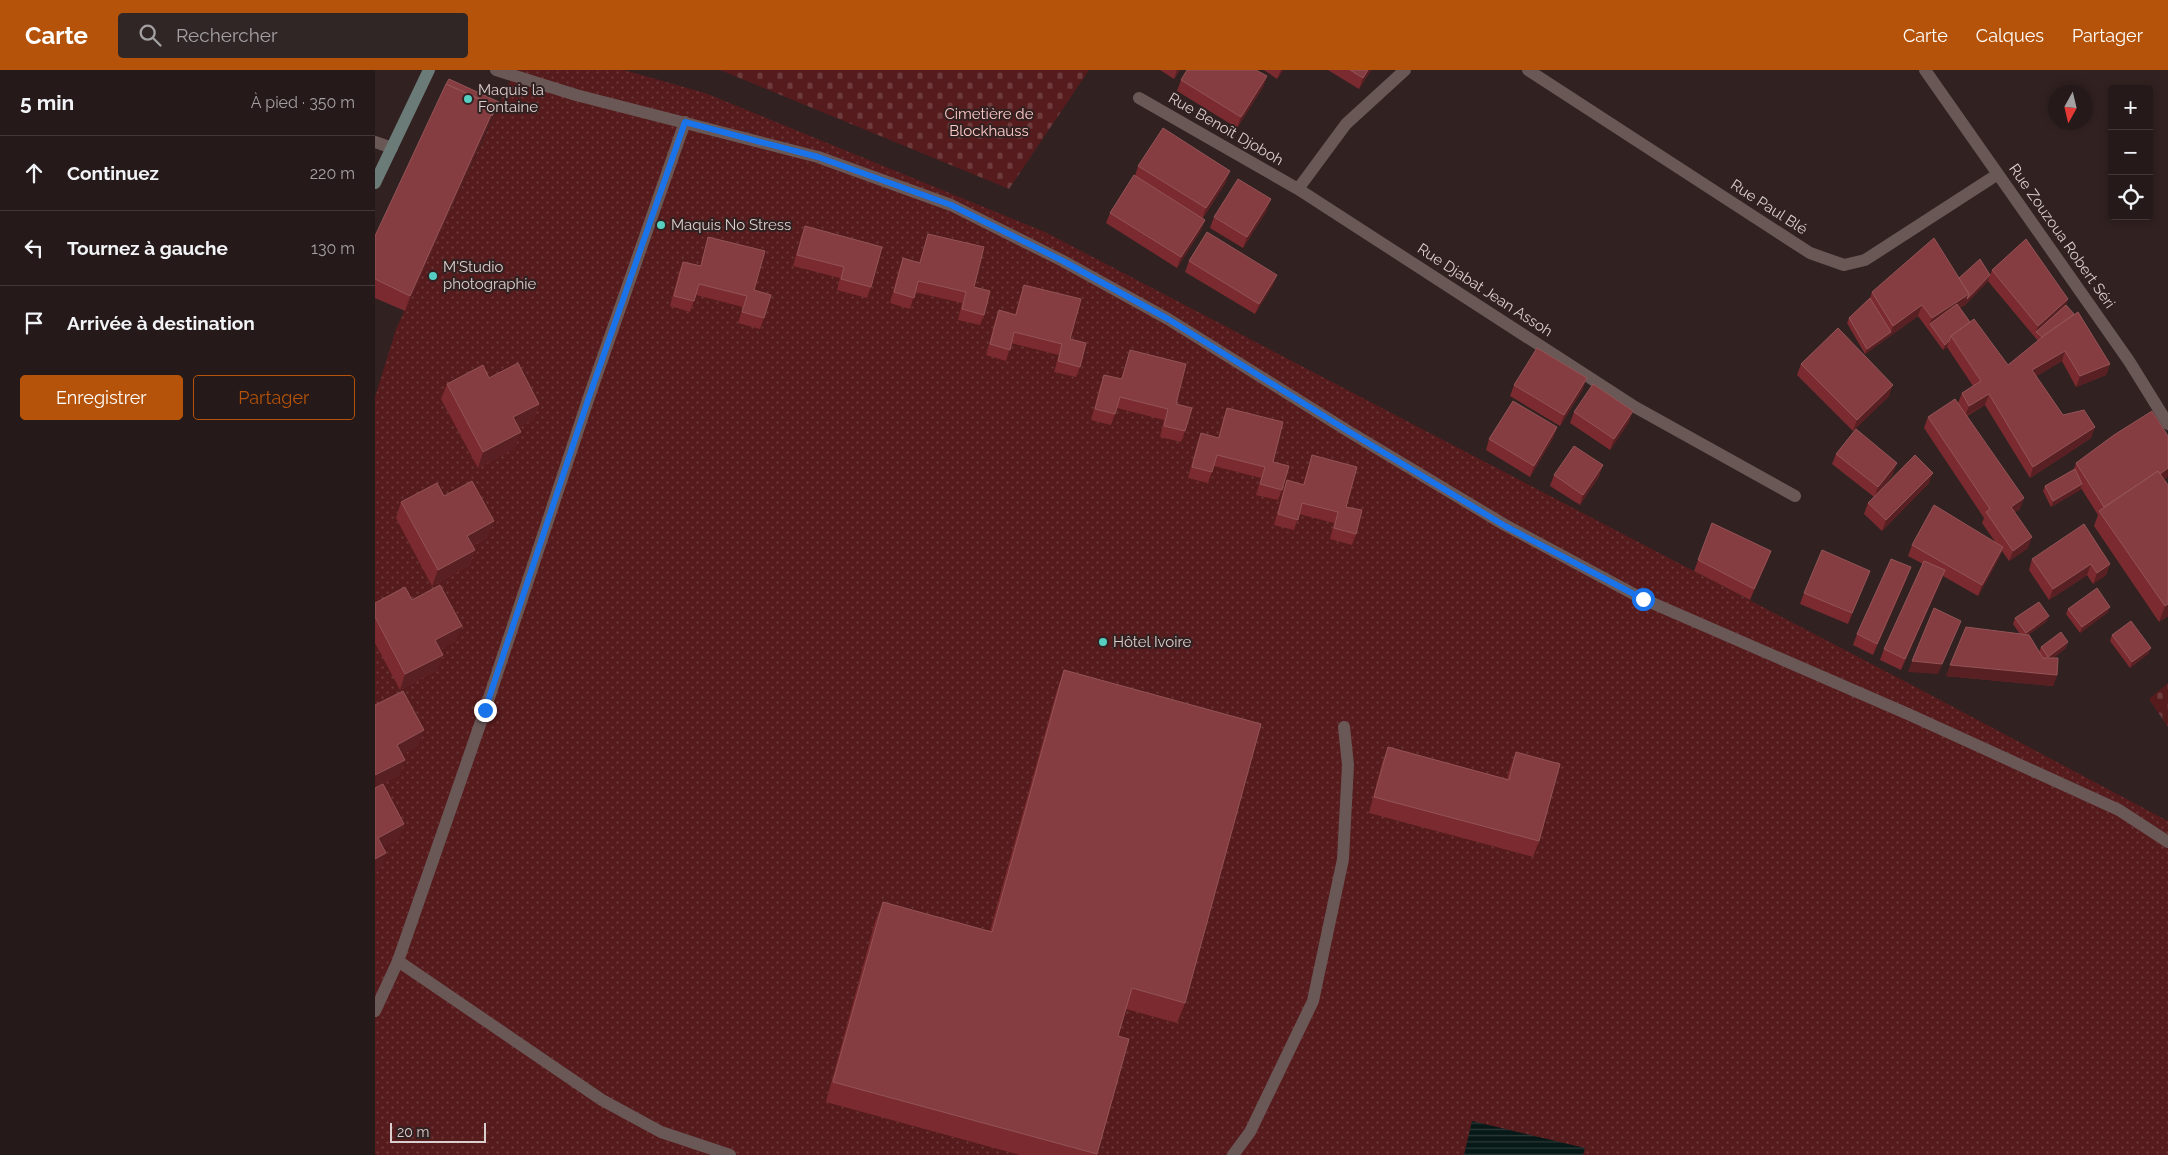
<!DOCTYPE html>
<html lang="fr">
<head>
<meta charset="utf-8">
<style>
	:root { --surface:#251919; --page:#312626; --text:#f1f3f6; --muted:#a3a0a2; --line:#423838; --accent:#b45309 }
	body { margin:0; font-family:Raleway,sans-serif; background:var(--page); color:var(--text) }
	.controls { position:absolute; right:15px; top:15px; display:grid; overflow:hidden; border-radius:5px; box-shadow:0 2px 8px #0003 }
	.controls button { width:45px; height:45px; display:grid; place-items:center; padding:0; border:0; border-bottom:1px solid var(--line); background:var(--surface); color:var(--text); font:25px sans-serif }
	.compass { position:absolute; left:1673px; top:15px; width:45px; height:45px; border-radius:50%; background:var(--surface); box-shadow:0 2px 8px #0003; rotate:188deg }
	.scale { position:absolute; left:15px; bottom:12px; width:96px; box-sizing:border-box; padding-left:5px; border:2px solid #dacfce; border-top:0; font-size:14px; line-height:18px; white-space:nowrap; color:#dacfce; -webkit-text-stroke:4px #312121; paint-order:stroke }
	.stop { position:absolute; width:15px; height:15px; margin:-11px; border:4px solid #1a73e8; border-radius:50%; background:#fff }
	.stop.end { background:#1a73e8; border-color:#fff; box-shadow:0 1px 5px #0008 }
	.list { margin:0; padding:0; list-style:none }
	h2 { display:flex; justify-content:space-between; align-items:center; height:65px; margin:0; padding:0 20px; font-size:21px }
	h2 small { font-size:16px; font-weight:400; color:var(--muted) }
	.list li { display:grid; grid-template-columns:32px 1fr auto; gap:15px; align-items:center; box-sizing:border-box; height:75px; padding:0 20px; border-top:1px solid var(--line) }
	.list b { display:block; font-size:19px; white-space:nowrap }
	.list em { font-size:16px; font-style:normal; color:var(--muted) }
	.actions { display:flex; gap:10px; padding:15px 20px }
	.actions a { flex:1; padding:11px 0; border:1px solid var(--accent); border-radius:5px; text-align:center; font-size:18px; color:var(--accent) }
	.actions .main { background:var(--accent); color:#fff }
	.icon { flex:none; width:28px; height:28px; fill:none; stroke:currentColor; stroke-width:2; stroke-linecap:round; stroke-linejoin:round }
	.map { position:relative; flex:none; width:1793px; height:1085px; overflow:hidden }
	header { display:flex; align-items:center; gap:30px; box-sizing:border-box; height:70px; padding:0 25px; background:var(--accent); color:#fff }
	header strong { font-size:24px }
	nav { display:flex; gap:28px; margin-inline-start:auto; font-size:18px }
	.search { width:350px; height:45px; background:var(--page); display:flex; align-items:center; gap:12px; box-sizing:border-box; padding:0 18px; border-radius:5px; color:var(--muted); font-size:19px }
	main { display:flex }
	aside { flex:1; background:var(--surface) }
	.map>svg:first-child { display:block }
</style>
</head>
<body>
<header>
<strong>Carte</strong>
<div class="search"><svg class="icon" aria-label="search" viewBox="0 0 24 24"><circle cx="10" cy="10" r="6"/><path d="M15 15l6 6"/></svg>Rechercher</div>
<nav><a>Carte</a><a>Calques</a><a>Partager</a></nav>
</header>
<main>
<aside>
<h2>5 min<small>À pied · 350 m</small></h2>
<ul class="list">
<li><svg class="icon" aria-label="ahead" viewBox="0 0 24 24"><path d="M12 20V5M6 11l6-6 6 6"/></svg><div><b>Continuez</b></div><em>220 m</em></li>
<li><svg class="icon" aria-label="left" viewBox="0 0 24 24"><path d="M17 20v-9H6M10 6l-5 5 5 5"/></svg><div><b>Tournez à gauche</b></div><em>130 m</em></li>
<li><svg class="icon" aria-label="arrive" viewBox="0 0 24 24"><path d="M6 21V4h12l-3 4 3 4H6"/></svg><div><b>Arrivée à destination</b></div></li>
</ul>
<div class="actions"><a class="main">Enregistrer</a><a>Partager</a></div>
</aside>
<div class="map">
<svg width="1793" height="1085" viewBox="0 0 1793 1085">
	<defs>
		<pattern id="cemetery-stones" width="16" height="16" patternUnits="userSpaceOnUse" patternTransform="scale(1.25)"><rect width="16" height="16" fill="#561b1d"/><path d="M2 7V4a2 2 0 0 1 4 0v3zM10 15v-3a2 2 0 0 1 4 0v3z" fill="#6e3b3d"/></pattern>
		<pattern id="garden-dots" width="8" height="8" patternUnits="userSpaceOnUse" patternTransform="scale(1.25)"><rect width="8" height="8" fill="#561b1d"/><path d="M2 2h.1M6 6h.1" fill="none" stroke="#6e3b3d" stroke-width="1.8" stroke-linecap="round"/></pattern>
		<pattern id="water-rules" width="6" height="5" patternUnits="userSpaceOnUse" patternTransform="scale(1.25)"><rect width="6" height="5" fill="#071917"/><path d="M0 2.5h6" fill="none" stroke="#2b3938"/></pattern>
	</defs>
	<rect width="100%" height="100%" fill="#312121"/>
	<path fill="url(#cemetery-stones)" d="M 345,0 L 714,0 L 634,119 Z
		M 1793,613 L 1793,657 L 1774,629 Z"/>
	<path fill="url(#garden-dots)" d="M 140,0 L 249,0 L 330,23 L 670,162 L 1535,614 L 1793,751 L 1793,1085 L 0,1085 L 0,327 L 21,259 Z"/>
	<path fill="url(#water-rules)" d="M 1097,1051 L 1210,1078 L 1208,1085 L 1089,1085 Z"/>
	<g fill="none" stroke-linecap="round" stroke-linejoin="round">
		<path stroke="#6a5857" stroke-width="12" d="M 121,0 L 201,25 L 443,87 L 576,135 L 688,191 L 793,249 L 973,361 L 1130,455 L 1268,529 L 1533,644 L 1744,740 L 1793,772
			M 0,72 L 17,78
			M 23,891 L 227,1030 L 286,1062 L 355,1085
			M 0,941 L 23,891 L 110,640 L 214,327 L 310,52
			M 858,1085 L 875,1062 L 938,931 L 968,789 L 973,695 L 969,657"/>
		<path stroke="#6a5857" stroke-width="12" d="M 1030,0 L 971,54 L 923,119 L 1260,337 L 1420,426
			M 1153,0 L 1435,183 L 1469,195 L 1490,190 L 1623,104
			M 1550,0 L 1754,291 L 1793,354
			M 764,28 L 923,119"/>
		<path stroke="#6b7c78" stroke-width="12" d="M 0,113 L 54,0"/>
	</g>
	<path fill="#7b2b30" fill-rule="evenodd" d="M 785,0 L 805,0 L 799,9 Z
		M 889,0 L 908,0 L 902,9 Z
		M 953,0 L 996,0 L 984,19 Z
		M 892,6 L 888,17 L 862,58 L 802,21 L 806,10 Z
		M 124,32 L 30,241 L 0,228 L 0,166 Z
		M 763,96 L 851,112 L 828,148 L 830,150 L 826,160 L 802,198 L 731,153 L 735,143 L 760,106 Z
		M 892,140 L 868,178 L 835,158 L 839,147 Z
		M 430,156 L 496,217 L 492,228 L 462,220 L 465,208 L 418,196 L 426,167 Z
		M 553,164 L 599,217 L 609,245 L 605,255 L 583,250 L 587,233 L 540,222 L 535,239 L 515,233 L 524,199 L 528,188 L 544,193 Z
		M 333,167 L 379,220 L 389,248 L 385,259 L 363,253 L 368,237 L 321,225 L 315,242 L 295,236 L 304,202 L 308,192 L 325,196 Z
		M 814,191 L 902,205 L 898,215 L 880,244 L 810,202 Z
		M 1617,200 L 1691,235 L 1735,294 L 1731,305 L 1701,317 L 1687,291 L 1661,306 L 1688,345 L 1720,357 L 1716,368 L 1655,408 L 1610,335 L 1592,346 L 1645,439 L 1640,442 L 1653,478 L 1634,491 L 1627,481 L 1624,488 L 1603,526 L 1568,506 L 1526,600 L 1505,590 L 1509,579 L 1548,494 L 1533,486 L 1537,475 L 1621,473 L 1607,453 L 1609,448 L 1549,358 L 1553,347 L 1583,333 L 1587,323 L 1598,316 L 1572,277 L 1568,280 L 1543,246 L 1490,284 L 1472,253 L 1474,248 L 1495,228 L 1497,222 L 1584,208 L 1615,205 ZM 1613,211 L 1663,271 L 1633,295 L 1595,252 L 1585,238 L 1590,235 Z
		M 649,215 L 695,269 L 705,297 L 701,307 L 679,302 L 684,285 L 636,273 L 631,291 L 611,285 L 620,251 L 624,240 L 640,245 L 645,226 Z
		M 755,280 L 801,334 L 810,361 L 806,372 L 785,367 L 789,350 L 742,338 L 736,355 L 716,350 L 725,316 L 729,305 L 746,309 Z
		M 1426,294 L 1514,326 L 1478,361 L 1422,305 Z
		M 114,308 L 164,334 L 159,349 L 143,357 L 140,378 L 103,398 L 66,329 L 72,314 Z
		M 1139,315 L 1208,319 L 1185,356 L 1135,326 Z
		M 852,338 L 898,392 L 907,420 L 903,430 L 881,425 L 886,408 L 839,396 L 833,413 L 813,408 L 822,374 L 826,363 L 843,368 L 848,349 Z
		M 1199,342 L 1254,352 L 1235,380 L 1195,353 Z
		M 1182,357 L 1178,368 L 1155,407 L 1111,380 L 1114,369 Z
		M 1793,366 L 1793,407 L 1789,409 L 1793,415 L 1793,546 L 1784,552 L 1719,456 L 1723,445 L 1706,418 L 1705,420 L 1676,437 L 1668,421 L 1670,416 L 1699,399 L 1701,393 Z
		M 1461,384 L 1518,404 L 1502,425 L 1554,413 L 1507,461 L 1489,444 L 1493,433 L 1499,427 L 1457,394 Z
		M 937,385 L 971,437 L 981,464 L 977,475 L 955,469 L 959,453 L 924,444 L 919,460 L 899,455 L 908,421 L 912,410 L 928,414 Z
		M 1228,395 L 1224,406 L 1205,435 L 1175,416 L 1179,405 Z
		M 69,426 L 113,467 L 97,476 L 100,480 L 94,496 L 57,516 L 21,448 L 26,432 Z
		M 1337,453 L 1396,481 L 1392,492 L 1375,530 L 1319,501 Z
		M 1657,489 L 1735,494 L 1731,505 L 1718,514 L 1712,505 L 1674,530 L 1654,500 Z
		M 1495,501 L 1473,554 L 1425,534 L 1429,523 Z
		M 1532,508 L 1498,585 L 1478,575 L 1482,564 Z
		M 37,530 L 81,571 L 65,579 L 68,585 L 62,600 L 25,620 L 0,573 L 0,533 Z
		M 1693,539 L 1733,542 L 1705,563 L 1691,544 Z
		M 1640,548 L 1672,551 L 1653,565 L 1664,582 L 1666,577 L 1691,578 L 1678,588 L 1682,605 L 1678,616 L 1571,606 L 1645,564 L 1638,554 Z
		M 1737,565 L 1774,583 L 1755,598 L 1735,571 Z
		M 689,600 L 810,933 L 802,953 L 751,939 L 743,966 L 754,969 L 722,1085 L 645,1085 L 451,1032 L 500,852 L 508,832 L 615,861 L 682,620 Z
		M 1013,677 L 1132,709 L 1135,698 L 1141,682 L 1164,771 L 1158,787 L 994,743 L 1007,693 Z"/>
	<path fill="#592023" d="M 802,0 L 805,0 L 799,9 Z
		M 906,0 L 908,0 L 902,9 Z
		M 993,0 L 996,0 L 984,19 L 988,8 Z
		M 892,6 L 888,17 L 862,58 L 866,47 Z
		M 124,32 L 122,37 L 30,241 L 35,226 L 120,36 Z
		M 855,101 L 851,112 L 827,149 L 831,138 Z
		M 896,129 L 892,140 L 868,178 L 872,167 Z
		M 830,150 L 826,160 L 802,198 L 806,187 Z
		M 902,205 L 898,215 L 880,244 L 884,234 Z
		M 1615,205 L 1613,211 L 1590,235 L 1557,257 L 1555,254 L 1557,248 Z
		M 1693,229 L 1689,240 L 1661,262 L 1663,256 Z
		M 1547,235 L 1543,246 L 1490,284 L 1492,279 L 1516,262 L 1518,256 Z
		M 1574,271 L 1572,277 L 1568,280 L 1570,275 Z
		M 1690,281 L 1687,291 L 1653,311 L 1657,300 Z
		M 1735,294 L 1731,305 L 1701,317 L 1705,306 Z
		M 1212,308 L 1208,319 L 1185,356 L 1189,345 Z
		M 1518,315 L 1514,326 L 1478,361 L 1482,350 Z
		M 1614,324 L 1610,335 L 1590,346 L 1594,336 Z
		M 164,334 L 159,349 L 132,363 L 138,347 Z
		M 1258,341 L 1254,352 L 1235,380 L 1239,369 Z
		M 1182,357 L 1178,368 L 1155,407 L 1159,396 Z
		M 1720,357 L 1716,368 L 1655,408 L 1658,397 Z
		M 146,362 L 140,378 L 103,398 L 108,382 Z
		M 1522,393 L 1518,404 L 1499,428 L 1503,417 Z
		M 1228,395 L 1224,406 L 1205,435 L 1208,425 Z
		M 1793,398 L 1793,407 L 1730,449 L 1731,440 Z
		M 1558,403 L 1554,413 L 1507,461 L 1511,450 Z
		M 1707,414 L 1705,420 L 1676,437 L 1678,431 Z
		M 1649,428 L 1645,439 L 1632,447 L 1636,437 Z
		M 119,451 L 113,467 L 87,481 L 92,466 Z
		M 1657,467 L 1653,478 L 1634,491 L 1638,481 Z
		M 1628,477 L 1624,488 L 1603,526 L 1607,515 Z
		M 100,480 L 94,496 L 57,516 L 63,500 Z
		M 1396,481 L 1392,492 L 1375,530 L 1379,519 Z
		M 1716,494 L 1712,505 L 1674,530 L 1678,519 Z
		M 1735,494 L 1731,505 L 1718,514 L 1722,503 Z
		M 1536,497 L 1532,508 L 1498,585 L 1502,574 Z
		M 1570,500 L 1566,511 L 1526,600 L 1530,589 Z
		M 1495,501 L 1491,511 L 1473,554 L 1477,543 Z
		M 1793,534 L 1793,546 L 1784,552 L 1790,536 Z
		M 1735,537 L 1733,542 L 1705,563 L 1707,557 Z
		M 1674,546 L 1672,551 L 1649,568 L 1651,563 Z
		M 1586,551 L 1563,604 L 1533,602 L 1537,591 Z
		M 87,556 L 81,571 L 54,585 L 60,570 Z
		M 1693,572 L 1691,578 L 1671,593 L 1673,587 Z
		M 1776,578 L 1774,583 L 1755,598 L 1757,592 Z
		M 68,585 L 62,600 L 25,620 L 30,604 Z
		M 1575,595 L 1682,605 L 1678,616 L 1571,606 Z
		M 49,660 L 43,676 L 16,691 L 22,675 Z
		M 30,690 L 24,706 L 0,718 L 0,705 Z
		M 29,754 L 23,770 L 0,782 L 3,768 Z
		M 11,783 L 5,799 L 0,802 L 0,789 Z"/>
	<path fill="#853d41" stroke="#935457" d="M 812,0 L 881,0 L 892,6 L 866,47 L 806,10 Z
		M 975,0 L 993,0 L 988,8 Z
		M 74,9 L 124,32 L 117,46 L 120,36 L 71,14 Z
		M 71,14 L 120,36 L 35,226 L 0,209 L 0,166 Z
		M 788,58 L 855,101 L 831,138 L 763,96 Z
		M 759,105 L 830,150 L 806,187 L 735,143 Z
		M 863,109 L 896,129 L 872,167 L 839,147 Z
		M 430,156 L 507,177 L 496,217 L 466,209 L 469,197 L 422,185 Z
		M 832,162 L 902,205 L 884,234 L 814,191 Z
		M 553,164 L 609,177 L 599,217 L 615,221 L 609,245 L 587,239 L 591,222 L 543,211 L 539,228 L 519,222 L 528,188 L 545,193 Z
		M 333,167 L 390,181 L 379,220 L 396,225 L 389,248 L 367,242 L 372,226 L 324,214 L 319,231 L 299,226 L 308,192 L 326,196 Z
		M 1559,168 L 1594,224 L 1557,248 L 1547,235 L 1518,256 L 1497,222 Z
		M 1651,169 L 1693,229 L 1663,256 L 1617,200 Z
		M 1605,189 L 1615,205 L 1592,229 L 1594,224 L 1584,208 Z
		M 649,215 L 706,229 L 695,269 L 711,273 L 705,297 L 683,291 L 687,274 L 639,262 L 635,280 L 615,274 L 624,240 L 641,245 Z
		M 1495,228 L 1516,262 L 1492,279 L 1474,248 Z
		M 1582,234 L 1595,252 L 1576,266 L 1574,271 L 1570,275 L 1555,254 Z
		M 1691,235 L 1699,244 L 1667,267 L 1661,262 Z
		M 1703,242 L 1735,294 L 1705,306 L 1690,281 L 1657,300 L 1688,345 L 1709,340 L 1720,357 L 1658,397 L 1614,324 L 1594,336 L 1587,323 L 1606,311 L 1576,266 L 1599,249 L 1633,295 L 1671,264 Z
		M 1463,258 L 1518,315 L 1482,350 L 1426,294 Z
		M 1162,278 L 1212,308 L 1189,345 L 1139,315 Z
		M 755,280 L 811,294 L 801,334 L 817,338 L 810,361 L 789,356 L 793,339 L 745,327 L 740,344 L 720,339 L 729,305 L 747,309 Z
		M 143,293 L 164,334 L 138,347 L 146,362 L 108,382 L 72,314 L 108,295 L 114,308 Z
		M 1218,314 L 1258,341 L 1239,369 L 1199,342 Z
		M 1580,329 L 1649,428 L 1636,437 L 1657,467 L 1638,481 L 1611,442 L 1615,439 L 1553,347 Z
		M 1138,331 L 1182,357 L 1159,396 L 1114,369 Z
		M 852,338 L 908,352 L 898,392 L 914,396 L 907,420 L 885,414 L 890,397 L 842,385 L 837,402 L 817,397 L 826,363 L 844,368 Z
		M 1777,341 L 1793,366 L 1793,398 L 1785,404 L 1783,401 L 1729,437 L 1701,393 L 1739,365 Z
		M 1481,359 L 1522,393 L 1503,417 L 1461,384 Z
		M 1199,376 L 1228,395 L 1208,425 L 1179,405 Z
		M 937,385 L 982,397 L 971,437 L 987,440 L 981,464 L 959,458 L 963,442 L 927,433 L 923,450 L 903,444 L 912,410 L 929,415 Z
		M 1540,385 L 1558,403 L 1511,450 L 1493,433 Z
		M 1700,399 L 1707,414 L 1678,431 L 1670,416 Z
		M 1783,401 L 1793,415 L 1793,534 L 1790,536 L 1724,441 Z
		M 97,411 L 119,451 L 92,466 L 100,480 L 63,500 L 26,432 L 62,413 L 69,426 Z
		M 1559,435 L 1628,477 L 1607,515 L 1537,475 Z
		M 1337,453 L 1396,481 L 1379,519 L 1323,490 Z
		M 1709,454 L 1735,494 L 1722,503 L 1716,494 L 1678,519 L 1657,489 Z
		M 1447,480 L 1495,501 L 1477,543 L 1429,523 Z
		M 1516,489 L 1536,497 L 1502,574 L 1482,564 Z
		M 1549,491 L 1570,500 L 1530,589 L 1509,579 Z
		M 65,515 L 87,556 L 60,570 L 68,585 L 30,604 L 0,547 L 0,533 L 30,517 L 37,530 Z
		M 1722,518 L 1735,537 L 1707,557 L 1693,539 Z
		M 1664,532 L 1674,546 L 1651,563 L 1640,548 Z
		M 1559,538 L 1586,551 L 1567,594 L 1537,591 Z
		M 1756,551 L 1776,578 L 1757,592 L 1737,565 Z
		M 1591,557 L 1654,565 L 1668,588 L 1683,588 L 1682,605 L 1575,595 Z
		M 1686,562 L 1693,572 L 1673,587 L 1666,577 Z
		M 689,600 L 886,654 L 810,933 L 757,918 L 743,966 L 754,969 L 722,1084 L 458,1012 L 508,832 L 617,862 Z
		M 28,621 L 49,660 L 22,675 L 30,690 L 0,705 L 0,635 Z
		M 1013,677 L 1134,710 L 1141,682 L 1185,694 L 1164,771 L 999,727 Z
		M 8,714 L 29,754 L 3,768 L 11,783 L 0,789 L 0,718 Z"/>
	<g fill="none" stroke-linecap="round" stroke-linejoin="round">
		<path stroke="#1a73e8" stroke-width="6" d="M 110,640 L 214,327 L 310,52 L 443,87 L 576,135 L 688,191 L 793,249 L 973,361 L 1130,456 L 1268,529"/>
	</g>
	<g fill="#57cec2" stroke="#312121" stroke-width="2">
		<circle cx="93" cy="29" r="5"/>
		<circle cx="286" cy="155" r="5"/>
		<circle cx="58" cy="206" r="5"/>
		<circle cx="728" cy="572" r="5"/>
	</g>
	<g text-anchor="middle" dominant-baseline="central" stroke-width="4" stroke-linejoin="round" paint-order="stroke">
		<g font-size="15" fill="#dacfce" stroke="#312121" text-anchor="start">
			<text x="103" y="20">Maquis la<tspan x="103" dy="17">Fontaine</tspan></text>
			<text x="296" y="155">Maquis No Stress</text>
			<text x="68" y="197">M'Studio<tspan x="68" dy="17">photographie</tspan></text>
			<text x="738" y="572">Hôtel Ivoire</text>
		</g>
		<g font-size="15" fill="#fecac8" stroke="#312121">
			<text x="614" y="44">Cimetière de<tspan x="614" dy="17">Blockhauss</tspan></text>
		</g>
		<g font-size="15" fill="#dacfce" stroke="#312121">
			<text transform="translate(851 59) rotate(30)">Rue Benoît Djoboh</text>
			<text transform="translate(1394 137) rotate(33)">Rue Paul Blé</text>
			<text transform="translate(1687 166) rotate(55)">Rue Zouzoua Robert Séri</text>
			<text transform="translate(1110 220) rotate(33)">Rue Djabat Jean Assoh</text>
		</g>
	</g>
</svg>
<div class="controls">
<button>+</button>
<button>−</button>
<button><svg class="icon" aria-label="locate" viewBox="0 0 24 24"><circle cx="12" cy="12" r="6"/><path d="M12 2v4M12 18v4M2 12h4M18 12h4"/></svg></button>
</div>
<svg class="compass" viewBox="-18 -18 36 36"><path d="M0-13l5 13h-10z" fill="#e53935"/><path d="M0 13l5-13h-10z" fill="#a3a0a2"/></svg>
<div class="scale">20 m</div>
<div class="stop" style="left:1268px;top:529px"></div>
<div class="stop end" style="left:110px;top:640px"></div>
</div>
</main>
</body>
</html>
